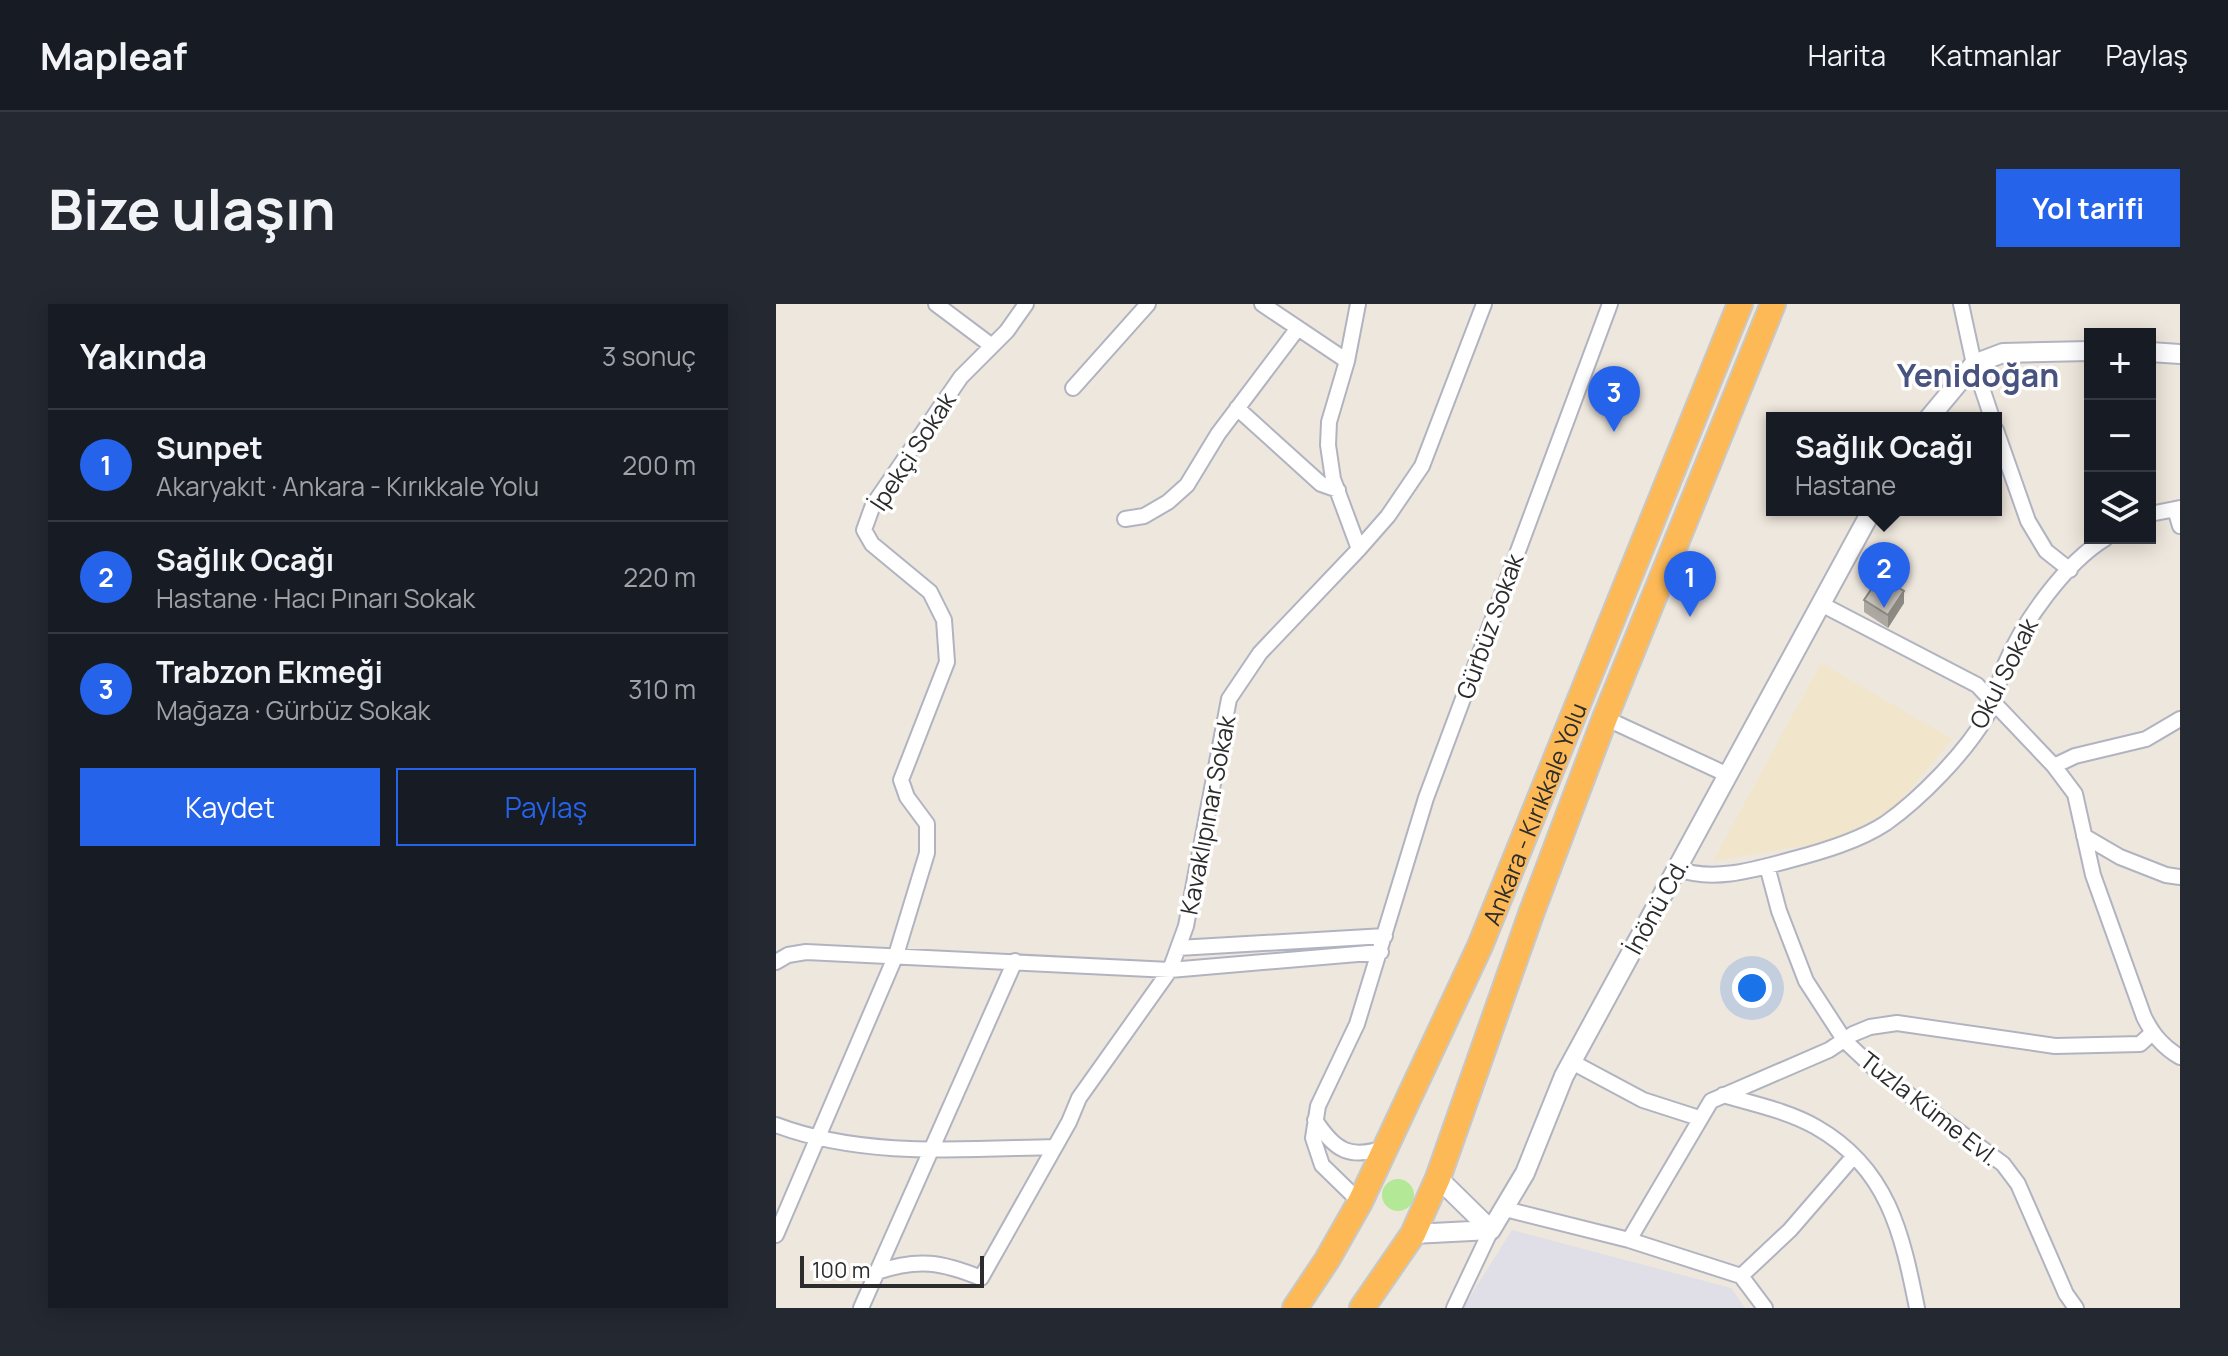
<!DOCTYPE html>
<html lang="tr">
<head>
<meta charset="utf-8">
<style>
	:root { --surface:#171b24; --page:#242831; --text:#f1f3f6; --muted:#9ea1a6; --line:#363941; --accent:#2563eb }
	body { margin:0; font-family:Manrope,sans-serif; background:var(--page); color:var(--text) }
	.controls { position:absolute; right:24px; top:24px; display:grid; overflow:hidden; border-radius:0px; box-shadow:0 4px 20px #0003 }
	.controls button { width:72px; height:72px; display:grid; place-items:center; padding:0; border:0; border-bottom:2px solid var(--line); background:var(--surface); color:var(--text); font:40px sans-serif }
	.scale { position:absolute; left:24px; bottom:20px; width:184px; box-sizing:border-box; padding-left:8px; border:4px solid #2c2c2c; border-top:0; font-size:22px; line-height:28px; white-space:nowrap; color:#2c2c2c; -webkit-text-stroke:6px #fff; paint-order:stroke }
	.you { position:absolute; left:976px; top:684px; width:28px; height:28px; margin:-20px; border:6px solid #fff; border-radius:50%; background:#1a73e8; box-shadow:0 0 0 12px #1a73e833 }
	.badge { display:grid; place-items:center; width:52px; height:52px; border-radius:50%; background:var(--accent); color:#fff; font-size:26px; font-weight:700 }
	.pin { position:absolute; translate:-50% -66px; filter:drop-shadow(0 2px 4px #0008) }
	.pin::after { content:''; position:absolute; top:42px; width:28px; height:24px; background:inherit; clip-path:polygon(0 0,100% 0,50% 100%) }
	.popup { position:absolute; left:990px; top:108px; width:236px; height:104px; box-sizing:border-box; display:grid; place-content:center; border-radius:0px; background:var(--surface); filter:drop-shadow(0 2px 6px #0005); font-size:26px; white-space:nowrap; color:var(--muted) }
	.popup b { font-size:30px; color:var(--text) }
	.popup::after { content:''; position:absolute; left:50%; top:100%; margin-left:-16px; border:16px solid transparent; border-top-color:var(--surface) }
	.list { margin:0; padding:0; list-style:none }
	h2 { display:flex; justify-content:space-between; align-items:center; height:104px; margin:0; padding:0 32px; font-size:34px }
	h2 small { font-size:26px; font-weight:400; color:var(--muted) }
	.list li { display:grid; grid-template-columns:52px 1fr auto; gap:24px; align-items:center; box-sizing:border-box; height:112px; padding:0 32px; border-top:2px solid var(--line) }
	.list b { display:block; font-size:30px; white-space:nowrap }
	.list p { margin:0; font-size:26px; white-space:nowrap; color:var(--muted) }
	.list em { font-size:26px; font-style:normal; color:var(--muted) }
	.actions { display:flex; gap:16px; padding:24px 32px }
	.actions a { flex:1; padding:18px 0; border:2px solid var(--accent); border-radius:0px; text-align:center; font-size:28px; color:var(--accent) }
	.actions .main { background:var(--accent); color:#fff }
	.icon { flex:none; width:44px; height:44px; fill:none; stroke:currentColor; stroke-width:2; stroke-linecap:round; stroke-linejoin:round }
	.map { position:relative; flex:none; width:1404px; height:1004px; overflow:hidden; border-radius:0px }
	header { display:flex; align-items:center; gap:48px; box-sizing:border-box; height:112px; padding:0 40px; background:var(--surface); border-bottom:2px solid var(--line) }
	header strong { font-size:38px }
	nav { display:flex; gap:44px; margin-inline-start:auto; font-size:28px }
	.intro { display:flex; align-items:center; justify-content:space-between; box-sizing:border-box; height:192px; padding:0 48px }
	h1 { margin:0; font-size:56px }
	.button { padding:20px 36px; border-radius:0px; background:var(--accent); color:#fff; font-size:28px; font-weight:700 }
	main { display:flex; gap:48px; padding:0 48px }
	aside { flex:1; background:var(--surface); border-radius:0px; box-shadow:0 4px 20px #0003 }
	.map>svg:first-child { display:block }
</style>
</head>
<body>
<header>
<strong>Mapleaf</strong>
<nav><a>Harita</a><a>Katmanlar</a><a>Paylaş</a></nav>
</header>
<div class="intro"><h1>Bize ulaşın</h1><a class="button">Yol tarifi</a></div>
<main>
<aside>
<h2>Yakında<small>3 sonuç</small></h2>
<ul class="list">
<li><span class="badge">1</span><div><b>Sunpet</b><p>Akaryakıt · Ankara - Kırıkkale Yolu</p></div><em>200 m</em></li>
<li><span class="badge">2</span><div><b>Sağlık Ocağı</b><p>Hastane · Hacı Pınarı Sokak</p></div><em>220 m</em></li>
<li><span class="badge">3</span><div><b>Trabzon Ekmeği</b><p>Mağaza · Gürbüz Sokak</p></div><em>310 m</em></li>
</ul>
<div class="actions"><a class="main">Kaydet</a><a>Paylaş</a></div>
</aside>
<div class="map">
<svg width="1404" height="1004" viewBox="0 0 1404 1004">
	<rect width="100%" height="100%" fill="#eee7dd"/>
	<path fill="#e0dee7" d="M 736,926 L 955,984 L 969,1004 L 687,1004 Z"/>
	<path fill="#f1e5cb" d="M 1045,359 L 1176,435 L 1118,504 L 1058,537 L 937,557 Z"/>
	<path fill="#b3e996" d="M606 891a16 16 0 1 1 32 0a16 16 0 1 1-32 0Z"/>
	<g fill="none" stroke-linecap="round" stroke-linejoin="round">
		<defs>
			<path id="minor" d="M 160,0 L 216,42
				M 486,0 L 571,57
				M 1185,0 L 1198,60 L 1216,114
				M 297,84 L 372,0
				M 461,104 L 545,180 L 562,186
				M 1220,126 L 1252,217 L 1270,247 L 1294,266
				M 1399,205 L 1404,222
				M 1374,210 L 1404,204
				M 349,215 L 368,212 L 392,198 L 411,181 L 442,130 L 522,24
				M 583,245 L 612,212 L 646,162 L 708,0
				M 1045,300 L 1201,381 L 1278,462 L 1299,490 L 1317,571 L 1368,713 C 1377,731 1387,743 1404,753
				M 829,414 L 952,471
				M 1278,462 L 1299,452 L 1370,435 L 1404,415
				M 1308,532 L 1344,553 L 1390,571 L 1404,573
				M 991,562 L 1003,607 L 1030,677 L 1069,737 L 1102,768 L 1227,860 L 1242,880 L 1290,990 L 1300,1004
				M 901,565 C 938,578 977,566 1014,556 C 1045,548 1083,537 1110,519 C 1144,495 1189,449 1210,413 C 1220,397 1222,378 1229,361 C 1247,318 1289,259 1330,234
				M 402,644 L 609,632
				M 0,658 L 12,651 L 30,648 L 394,666 L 605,648
				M 796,758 L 867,796 L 923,814
				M 947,791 C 978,800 1012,807 1040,823 C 1112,864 1126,929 1141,1004
				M 539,816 C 559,847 574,856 611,843
				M 0,821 C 87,854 187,845 279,843
				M 584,898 L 546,861 L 537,834 L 542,802 L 581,720 L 650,494 L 834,0
				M 729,905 L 853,936 L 965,972 L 989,1004
				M 0,931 L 120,651 L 151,549 L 151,520 L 131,493 L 125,476 L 171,358 L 168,316 L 154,288 L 96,240 L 88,226 L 97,201 L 185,73 L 231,27 L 250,0
				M 853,936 L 935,797 L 1053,746 L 1077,730 L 1094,723 L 1121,719 L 1279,742 L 1364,740 L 1376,729
				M 101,968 C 142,954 166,958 205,974 L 293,818 L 303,794 L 394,666 L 410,622 L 453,395 L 484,349 L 583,245 L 557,175 L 552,141 L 553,118 L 571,57 L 582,0
				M 965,972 L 1014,926 L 1078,852
				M 85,1004 L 239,657
				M 678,1004 L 715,926"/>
			<path id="tertiary" d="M 1374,48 L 1404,50
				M 1153,114 L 1198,60 L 1227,49 L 1314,47
				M 662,874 L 715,926
				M 715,926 L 749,869 L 788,772 L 1096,206
				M 637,930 L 715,926"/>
			<g id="trunk">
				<path id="s1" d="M 519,1004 L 551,956 L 584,898 L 704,642 L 964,0"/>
				<path d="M 586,1004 L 637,930 L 662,874 L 755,610 L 829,414 L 997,0"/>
			</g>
		</defs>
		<use href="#minor" stroke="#b1b4c0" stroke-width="18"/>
		<use href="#tertiary" stroke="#b1b4c0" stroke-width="22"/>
		<use href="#trunk" stroke="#c8c8c8" stroke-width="28"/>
		<use href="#minor" stroke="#fff" stroke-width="14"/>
		<use href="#tertiary" stroke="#fff" stroke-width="18"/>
		<use href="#trunk" stroke="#fdb956" stroke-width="24"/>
	</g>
	<path fill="#ada9a2" d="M 1088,296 L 1128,299 L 1112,324 L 1088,308 Z"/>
	<path fill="#8d8a84" d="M 1128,287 L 1128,299 L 1112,324 L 1112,311 Z"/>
	<path fill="#c9c5bc" stroke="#8d8a84" stroke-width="2" d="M 1104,272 L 1128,287 L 1112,311 L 1088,296 Z"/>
	<g text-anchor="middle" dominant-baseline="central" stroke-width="7" stroke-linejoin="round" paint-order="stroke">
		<g font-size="24" fill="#2c2c2c" stroke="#fff">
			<text transform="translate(136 147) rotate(-57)">İpekçi Sokak</text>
			<text transform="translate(713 322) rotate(-70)">Gürbüz Sokak</text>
			<text transform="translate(1227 369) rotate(-63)">Okul Sokak</text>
			<text stroke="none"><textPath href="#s1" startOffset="550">Ankara - Kırıkkale Yolu</textPath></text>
			<text transform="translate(431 511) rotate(-79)">Kavaklıpınar Sokak</text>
			<text transform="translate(880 602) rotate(-61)">İnönü Cd.</text>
			<text transform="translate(1154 804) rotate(38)">Tuzla Küme Evl.</text>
		</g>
		<g font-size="32" font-weight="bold" fill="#485380" stroke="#fff">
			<text x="1202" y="71">Yenidoğan</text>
		</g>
	</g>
</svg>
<div class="controls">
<button>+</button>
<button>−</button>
<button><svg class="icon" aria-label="layers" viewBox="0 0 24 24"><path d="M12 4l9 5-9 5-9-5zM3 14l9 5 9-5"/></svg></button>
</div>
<div class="scale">100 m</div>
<div class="you"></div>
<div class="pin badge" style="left:914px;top:313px">1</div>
<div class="pin badge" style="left:1108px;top:304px">2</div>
<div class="popup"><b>Sağlık Ocağı</b>Hastane</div>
<div class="pin badge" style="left:838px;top:128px">3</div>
</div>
</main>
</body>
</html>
